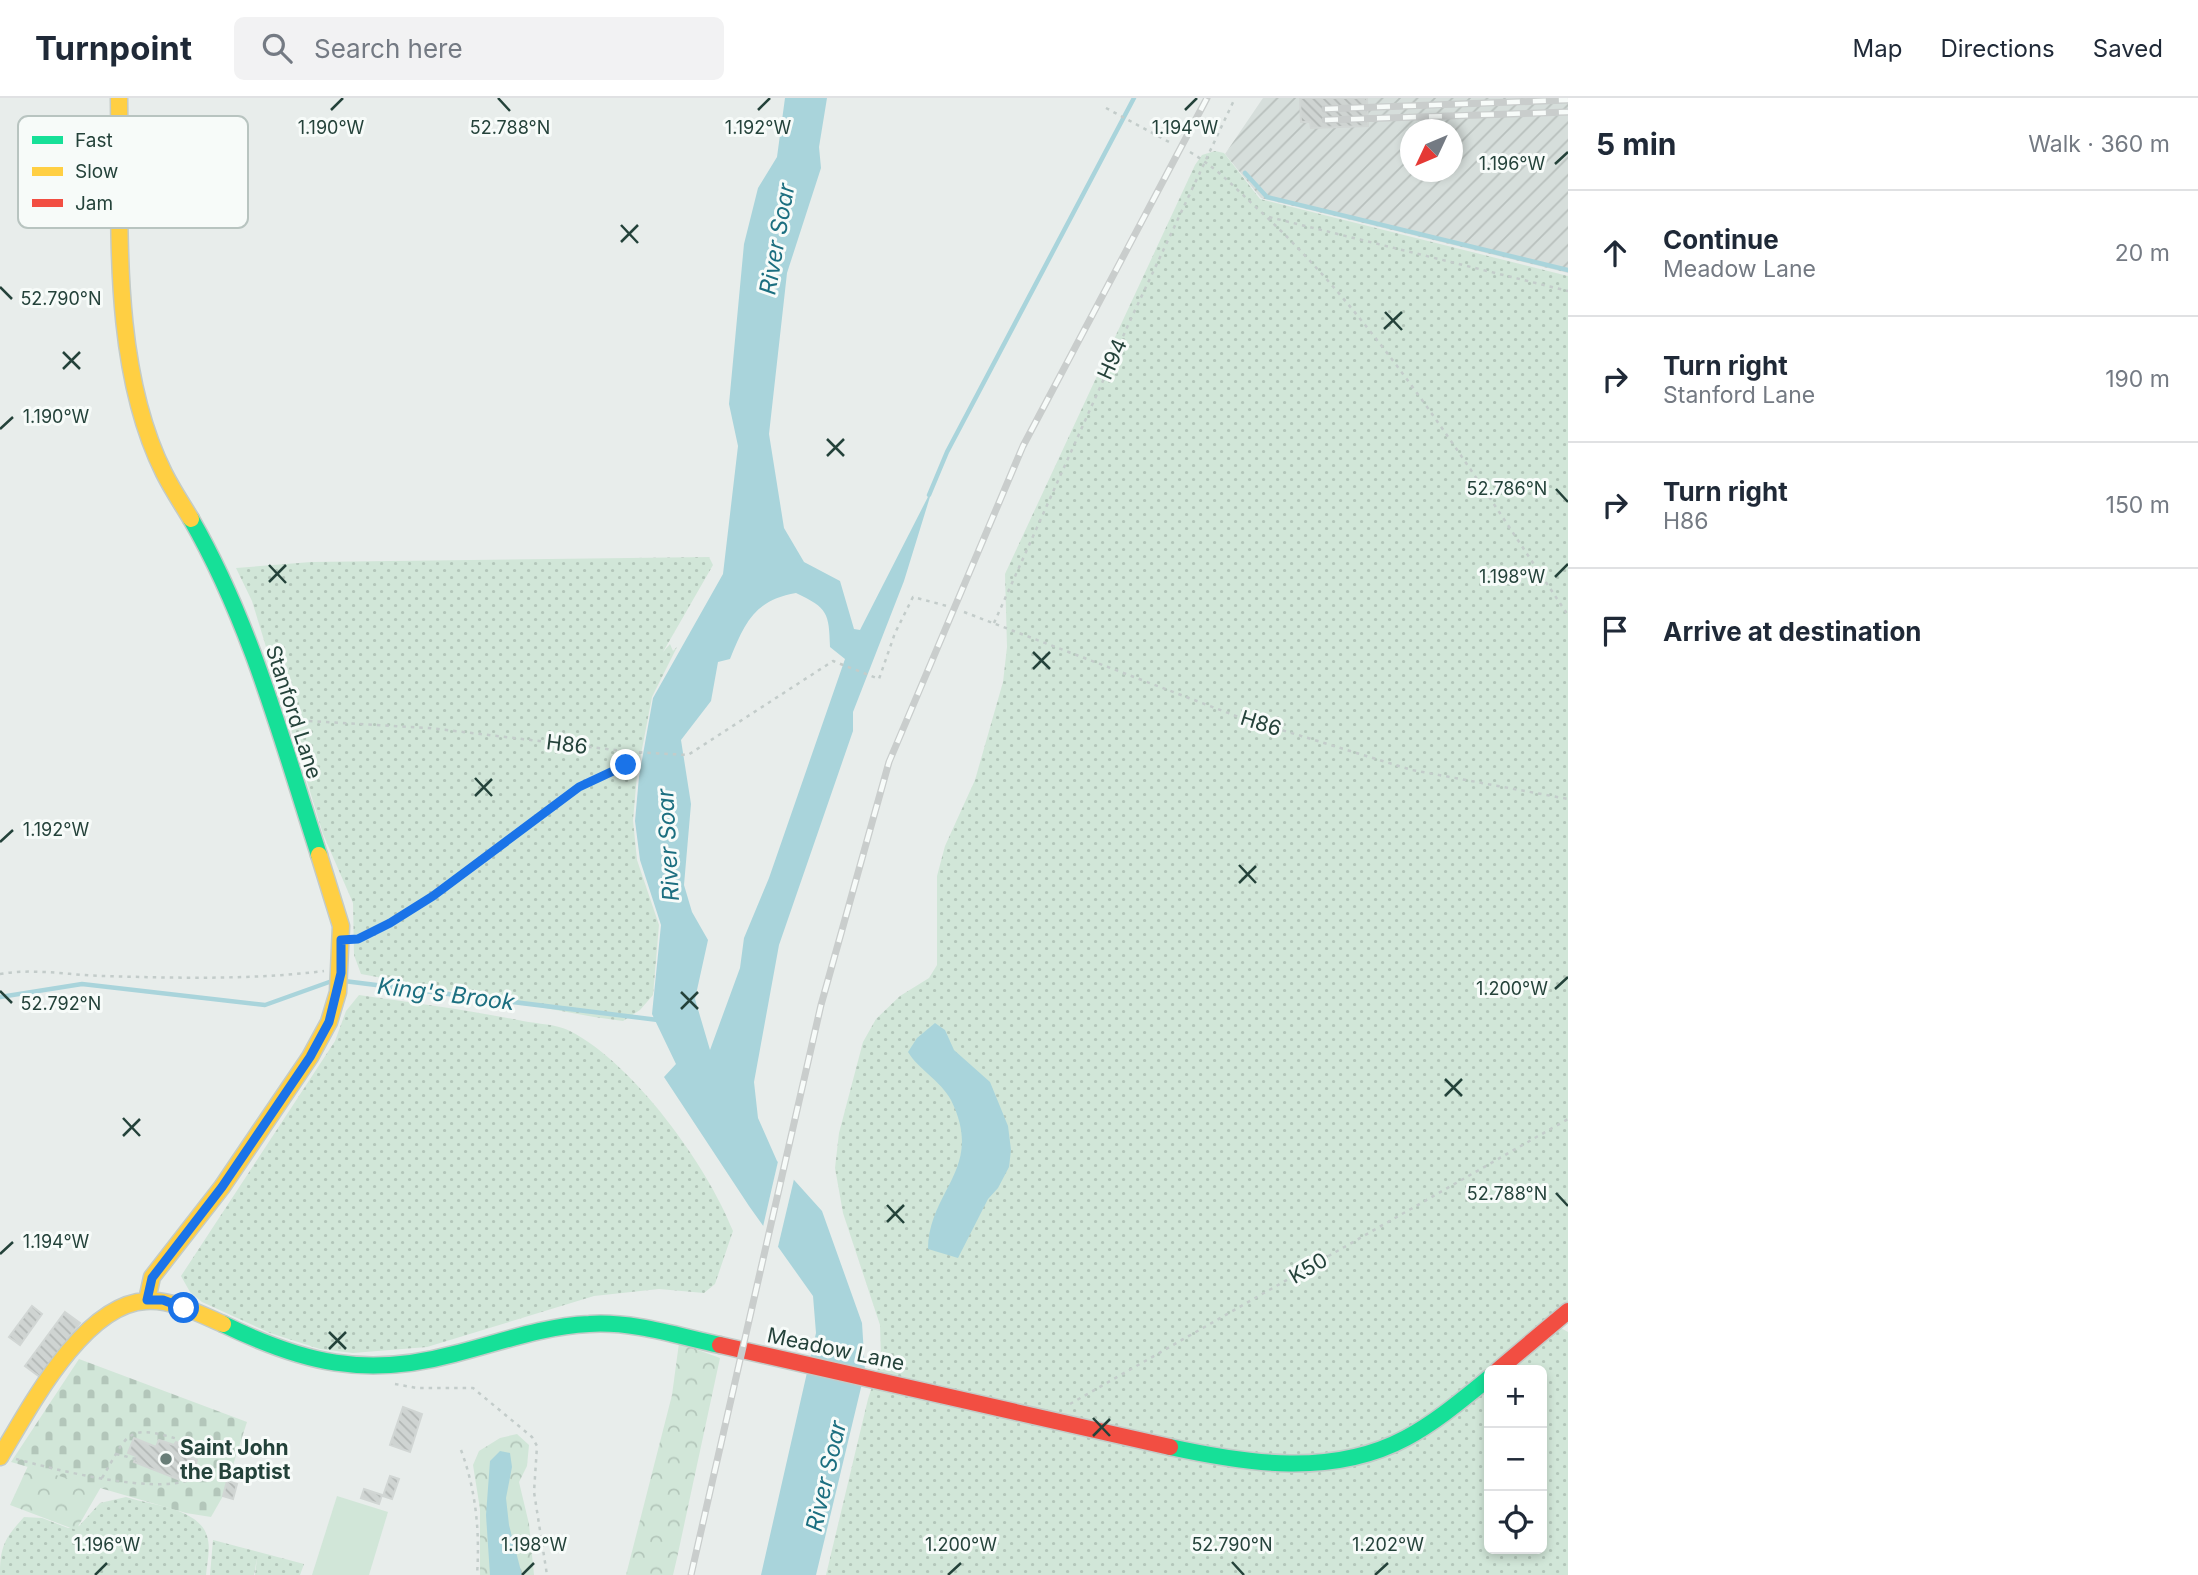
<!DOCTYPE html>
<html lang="en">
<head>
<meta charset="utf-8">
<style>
	:root { --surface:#fff; --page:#f2f2f3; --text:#1f2937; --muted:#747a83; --line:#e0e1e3 }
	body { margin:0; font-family:Inter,sans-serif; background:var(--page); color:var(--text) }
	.controls { position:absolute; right:21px; bottom:21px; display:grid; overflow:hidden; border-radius:10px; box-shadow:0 4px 10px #0003 }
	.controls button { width:63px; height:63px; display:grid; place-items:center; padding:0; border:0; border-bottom:2px solid var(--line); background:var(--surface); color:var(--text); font:35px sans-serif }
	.compass { position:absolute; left:1400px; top:21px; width:63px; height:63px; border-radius:50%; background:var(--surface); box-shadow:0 4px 10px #0003; rotate:226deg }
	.stop { position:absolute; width:21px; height:21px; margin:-16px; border:5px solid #1a73e8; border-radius:50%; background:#fff }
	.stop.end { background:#1a73e8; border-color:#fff; box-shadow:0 2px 7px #0008 }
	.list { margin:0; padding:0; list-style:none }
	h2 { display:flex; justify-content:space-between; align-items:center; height:91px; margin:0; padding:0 28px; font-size:30px }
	h2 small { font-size:23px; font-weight:400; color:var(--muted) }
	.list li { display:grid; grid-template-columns:46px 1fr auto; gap:21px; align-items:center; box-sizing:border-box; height:126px; padding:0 28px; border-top:2px solid var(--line) }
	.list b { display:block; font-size:26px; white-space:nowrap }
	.list p { margin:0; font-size:23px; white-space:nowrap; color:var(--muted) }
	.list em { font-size:23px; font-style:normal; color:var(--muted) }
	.icon { flex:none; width:38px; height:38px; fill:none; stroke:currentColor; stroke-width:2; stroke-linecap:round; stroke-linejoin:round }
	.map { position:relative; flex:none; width:1568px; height:1477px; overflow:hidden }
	header { display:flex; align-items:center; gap:42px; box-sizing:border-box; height:98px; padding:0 35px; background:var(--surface); border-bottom:2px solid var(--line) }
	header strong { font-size:33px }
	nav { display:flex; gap:38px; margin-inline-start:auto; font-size:24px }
	.search { width:490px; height:63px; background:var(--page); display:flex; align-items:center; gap:18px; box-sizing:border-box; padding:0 24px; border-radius:10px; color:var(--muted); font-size:26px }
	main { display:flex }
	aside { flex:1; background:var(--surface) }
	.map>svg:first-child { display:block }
</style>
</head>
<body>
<header>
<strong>Turnpoint</strong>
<div class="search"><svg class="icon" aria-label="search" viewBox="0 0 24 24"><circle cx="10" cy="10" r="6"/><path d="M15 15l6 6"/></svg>Search here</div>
<nav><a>Map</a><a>Directions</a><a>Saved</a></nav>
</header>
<main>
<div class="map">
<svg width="1568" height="1477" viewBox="0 0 1568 1477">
	<defs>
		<pattern id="industrial-furrows" width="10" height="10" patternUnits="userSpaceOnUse" patternTransform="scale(1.75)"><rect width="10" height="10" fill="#d6dedb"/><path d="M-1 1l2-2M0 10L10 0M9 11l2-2" fill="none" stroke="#b8c0bd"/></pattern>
		<pattern id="grass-dots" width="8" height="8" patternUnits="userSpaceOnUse" patternTransform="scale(1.75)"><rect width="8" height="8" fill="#d1e6d8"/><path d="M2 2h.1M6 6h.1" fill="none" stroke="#b3c6ba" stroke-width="1.8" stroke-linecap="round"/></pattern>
		<pattern id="forest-crowns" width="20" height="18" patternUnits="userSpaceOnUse" patternTransform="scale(1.75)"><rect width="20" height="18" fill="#d1e6d8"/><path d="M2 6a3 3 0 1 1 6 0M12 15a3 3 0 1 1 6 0" fill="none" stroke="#b3c6ba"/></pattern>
		<pattern id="cemetery-stones" width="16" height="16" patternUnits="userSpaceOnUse" patternTransform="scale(1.75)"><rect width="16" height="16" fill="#d1e6d8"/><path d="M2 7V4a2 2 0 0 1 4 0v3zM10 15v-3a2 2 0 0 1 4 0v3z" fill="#b3c6ba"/></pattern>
		<pattern id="building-back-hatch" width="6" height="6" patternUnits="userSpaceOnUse" patternTransform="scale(1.75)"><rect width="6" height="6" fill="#cfd4d2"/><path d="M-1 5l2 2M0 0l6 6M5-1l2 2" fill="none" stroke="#b2b7b5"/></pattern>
	</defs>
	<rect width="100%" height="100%" fill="#e8edeb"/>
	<path fill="url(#industrial-furrows)" fill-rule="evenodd" d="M 1263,0 L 1568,0 L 1568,175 L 1261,100 L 1225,56 ZM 1410,32 L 1452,32 L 1452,74 L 1410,74 Z"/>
	<path fill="url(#grass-dots)" fill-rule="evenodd" d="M 1215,53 L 1224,55 L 1260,101 L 1568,178 L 1568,1204 L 1547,1222 L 1568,1234 L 1568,1477 L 826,1477 L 868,1301 L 881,1261 L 880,1227 L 843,1115 L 835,1070 L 839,1035 L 863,944 L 876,921 L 900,898 L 929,880 L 937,867 L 937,778 L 945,748 L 975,682 L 1003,584 L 1007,549 L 1005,476 L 1195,67 L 1202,57 ZM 1489,1272 L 1542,1272 L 1542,1451 L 1489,1451 Z
		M 709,459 L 713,467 L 663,554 L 670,546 L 673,553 L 677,549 L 652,599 L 637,677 L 633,722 L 637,762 L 659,827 L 653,897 L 640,912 L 623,923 L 594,919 L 361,876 L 354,857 L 353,805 L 323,736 L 252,503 L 236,470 L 311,464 Z
		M 359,897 C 414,905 469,912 523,923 C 537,926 557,926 570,933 C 634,966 707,1067 733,1133 L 715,1186 L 704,1195 L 659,1191 L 594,1198 L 427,1249 L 353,1255 L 320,1251 L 270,1235 L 202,1204 L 190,1194 L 181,1178 L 335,943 L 346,913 Z
		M 126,1399 C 150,1407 199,1410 207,1438 C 211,1450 207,1465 206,1477 L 0,1477 C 0,1448 5,1440 24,1419 L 42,1420 L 68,1430 L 79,1428 L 100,1405 Z
		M 213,1442 L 304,1466 L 300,1477 L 255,1477 L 257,1460 L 254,1477 L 210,1477 Z"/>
	<path fill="url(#forest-crowns)" d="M 679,1245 L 720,1260 L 677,1460 L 673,1477 L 626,1477 L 672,1297 Z
		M 517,1336 L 529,1347 L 527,1368 L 519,1384 L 529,1426 L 534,1477 L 480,1477 L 480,1411 L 473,1367 L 479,1353 L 500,1340 Z
		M 28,1368 L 101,1389 L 76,1432 L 10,1407 Z"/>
	<path fill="url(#cemetery-stones)" d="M 79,1261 L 247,1324 L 223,1398 L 211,1419 L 186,1415 L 11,1364 Z"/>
	<path fill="#d1e6d8" d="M 337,1398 L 388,1414 L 369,1477 L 312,1477 Z"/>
	<path fill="#a9d4db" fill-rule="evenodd" d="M 785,0 L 827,0 L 819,49 L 821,70 L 787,175 L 769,336 L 784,430 L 804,464 L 840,483 L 854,531 L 860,532 L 933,389 L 904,483 L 853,614 L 853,633 L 779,847 L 754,984 L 758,1020 L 777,1063 L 822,1113 L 862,1225 L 865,1273 L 816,1477 L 761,1477 L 816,1235 L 813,1198 L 749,1108 L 664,979 L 676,966 L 652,916 L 661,827 L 640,762 L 635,723 L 639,679 L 653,600 L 723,476 L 738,348 L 729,306 L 744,146 L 758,90 L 777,59 ZM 796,495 C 828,510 829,515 830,549 L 845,561 L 769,780 L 744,840 L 740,870 L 710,952 L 695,901 L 708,842 L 692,814 L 684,787 L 691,706 L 681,642 L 711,603 L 718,564 L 730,561 C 745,524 755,502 796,495 Z
		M 935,925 L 945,932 L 954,952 L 990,984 L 1008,1028 L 1011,1052 L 1009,1069 L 998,1090 L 988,1101 L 958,1160 L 928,1151 C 929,1091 985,1071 951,1002 C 940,982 919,972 908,954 L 917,940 Z
		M 500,1353 L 510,1355 L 512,1369 L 506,1400 L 509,1427 L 522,1477 L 490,1477 L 486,1417 L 490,1363 Z"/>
	<path fill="#e8edeb" d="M 779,1059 L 795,1077 L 777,1153 L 762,1133 Z"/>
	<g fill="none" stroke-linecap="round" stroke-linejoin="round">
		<path stroke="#a9d4db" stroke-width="4.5" d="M 1245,75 L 1267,99 L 1568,172
			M 929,397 L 947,354 L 1134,0
			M 344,883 L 658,922
			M 0,899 L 82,886 L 265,907 L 332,883"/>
	</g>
	<path fill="url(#building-back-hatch)" stroke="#d1d6d4" stroke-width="2" d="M 1300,0 L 1367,0 L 1368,28 L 1311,30 L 1310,24 L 1301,24 Z
		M 32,1208 L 42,1216 L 20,1247 L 9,1239 Z
		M 65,1214 L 80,1225 L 40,1279 L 25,1268 Z
		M 403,1309 L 422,1316 L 410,1354 L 390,1347 Z
		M 134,1340 L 156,1349 L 159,1342 L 174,1347 L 176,1344 L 184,1347 L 182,1351 L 189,1353 L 188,1358 L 197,1362 L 192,1377 L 183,1374 L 180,1382 L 134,1364 L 136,1358 L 128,1355 Z
		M 390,1378 L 399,1381 L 392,1401 L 383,1398 Z
		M 227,1383 L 237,1386 L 233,1401 L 223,1398 Z
		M 364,1391 L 382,1397 L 379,1406 L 361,1400 Z"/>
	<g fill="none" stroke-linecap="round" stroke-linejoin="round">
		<defs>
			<path id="fast" d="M 191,421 C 251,525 282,643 319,757
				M 223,1226 C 303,1265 366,1280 454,1256 C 498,1245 543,1228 589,1226 C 633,1223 678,1238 720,1247
				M 1170,1349 C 1248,1366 1333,1379 1406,1340 C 1436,1324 1463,1301 1489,1280"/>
			<path id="slow" d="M 119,0 C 121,119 109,265 164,375 C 172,391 182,406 191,421
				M 147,1202 L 152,1179 L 222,1089 L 310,959 L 329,924 L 338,894 L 341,828 L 319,757
				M 0,1359 C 29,1311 83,1206 146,1203 C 172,1201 200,1216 223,1226"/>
			<path id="jam" d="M 720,1247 L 1170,1349
				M 1498,1272 L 1568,1213"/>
		</defs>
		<use href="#fast" stroke="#c3cbc8" stroke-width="19"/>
		<use href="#slow" stroke="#c3cbc8" stroke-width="19"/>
		<use href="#jam" stroke="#c3cbc8" stroke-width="19"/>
		<path stroke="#c3ccca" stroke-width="2.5" stroke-dasharray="3.5 5" stroke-linecap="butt" d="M 1106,10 L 1169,44
			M 1190,54 C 1217,70 1235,90 1259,112 C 1380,223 1475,380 1568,517
			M 1269,119 L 1568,193
			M 964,514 L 1236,618 L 1412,672 L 1568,701
			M 994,525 L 1129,225 L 1235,0
			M 292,622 L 429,630 L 632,654 L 688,657 L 833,563 L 879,581 L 895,535 L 913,499 L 947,508
			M 356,841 C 456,805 524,711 621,670 L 626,667 L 625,657 L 629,655
			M 0,876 C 34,870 68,877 102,878 C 177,880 250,882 324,873
			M 395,1286 L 417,1290 L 473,1290 L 532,1339 L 537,1348 L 534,1394 L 547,1477
			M 1070,1306 L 1568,1021
			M 461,1352 C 476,1392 480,1434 477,1477
			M 116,1356 L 136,1361
			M 16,1361 C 57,1372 154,1397 192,1381 L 199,1371 L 195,1369
			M 102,1380 C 129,1335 125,1325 181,1342 L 180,1345"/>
		<use href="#fast" stroke="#16e098" stroke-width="16"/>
		<use href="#slow" stroke="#ffcf43" stroke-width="16"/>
		<use href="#jam" stroke="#f24e42" stroke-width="16"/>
		<defs>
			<path id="rail" d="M 1325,11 L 1568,2
				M 1325,22 L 1568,14
				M 691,1477 L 821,907 L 889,664 L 1023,348 L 1207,0"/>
		</defs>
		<use href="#rail" stroke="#c9cdcc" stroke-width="7"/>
		<use href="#rail" stroke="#f7fbf9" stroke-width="4.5" stroke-dasharray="13" stroke-linecap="butt"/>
	</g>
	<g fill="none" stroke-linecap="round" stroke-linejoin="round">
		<path stroke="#1a73e8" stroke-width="9" d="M 184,1210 L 163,1202 L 147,1202 L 152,1180 L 222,1089 L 310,959 L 329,924 L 341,875 L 341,842 L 358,841 L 390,825 L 433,798 L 579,689 L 626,667"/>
	</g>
	<path fill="none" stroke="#24423a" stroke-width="2.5" d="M 498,0 L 510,13M 331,12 L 343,0M 758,12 L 770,0M 1185,12 L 1197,0M 1555,66 L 1568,54M 621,127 L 638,145M 621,144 L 638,127M 0,189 L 12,201M 1385,214 L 1402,232M 1384,231 L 1402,214M 63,254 L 80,271M 63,271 L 80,254M 0,331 L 13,319M 827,341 L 844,358M 827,358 L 844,341M 1556,391 L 1568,404M 269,467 L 286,485M 1555,479 L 1568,466M 269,484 L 286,467M 1033,554 L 1050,571M 1033,571 L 1050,554M 475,680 L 492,698M 475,698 L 492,681M 0,744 L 13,732M 1239,767 L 1256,785M 1239,785 L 1256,768M 1555,891 L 1568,879M 0,893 L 12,905M 681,894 L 698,911M 681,911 L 698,894M 1445,981 L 1462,998M 1445,998 L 1462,981M 123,1020 L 140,1038M 123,1038 L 140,1021M 1556,1095 L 1568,1108M 887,1107 L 904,1125M 887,1124 L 904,1107M 0,1156 L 13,1144M 329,1234 L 346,1251M 329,1251 L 346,1234M 1093,1320 L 1110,1338M 1093,1338 L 1110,1321M 1232,1464 L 1244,1477M 95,1477 L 107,1465M 522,1477 L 534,1465M 948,1477 L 961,1465M 1375,1477 L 1388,1465"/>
	<circle fill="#697e78" stroke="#f7fbf9" stroke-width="2.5" cx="166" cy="1361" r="7"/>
	<g text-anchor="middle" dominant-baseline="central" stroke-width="6" stroke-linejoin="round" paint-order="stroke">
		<g font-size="21" fill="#24423a" stroke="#f7fbf9">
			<text transform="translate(1112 261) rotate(-66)">H94</text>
			<text transform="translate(294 614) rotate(72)">Stanford Lane</text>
			<text transform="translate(1261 625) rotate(17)">H86</text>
			<text transform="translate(567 646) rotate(7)">H86</text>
			<text transform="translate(1308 1170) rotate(-30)">K50</text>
			<text transform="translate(836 1251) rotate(12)">Meadow Lane</text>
		</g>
		<g font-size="21" font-weight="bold" fill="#24423a" stroke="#f7fbf9" text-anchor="start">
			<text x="180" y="1349">Saint John<tspan x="180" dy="24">the Baptist</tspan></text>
		</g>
		<g font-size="23" font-style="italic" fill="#1c6f80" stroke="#f7fbf9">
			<text transform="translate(777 141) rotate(-80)">River Soar</text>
			<text transform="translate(668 747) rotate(-93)">River Soar</text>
			<text transform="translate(446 896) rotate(7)">King's Brook</text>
			<text transform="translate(826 1378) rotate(-77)">River Soar</text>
		</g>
	</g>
	<rect x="18" y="18" width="230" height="112" rx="10" fill="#f7fbf9" stroke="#b8c4c0" stroke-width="2"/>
	<rect x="32" y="38" width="31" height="8" fill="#16e098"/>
	<rect x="32" y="69" width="31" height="9" fill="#ffcf43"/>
	<rect x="32" y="101" width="31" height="8" fill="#f24e42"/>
	<g font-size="19" fill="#24423a">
		<text x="75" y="49">Fast</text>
		<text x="75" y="80">Slow</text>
		<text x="75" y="112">Jam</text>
	</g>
	<g font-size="18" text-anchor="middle" fill="#24423a" stroke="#f7fbf9" stroke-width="6" stroke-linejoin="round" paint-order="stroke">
		<text x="331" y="36">1.190°W</text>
		<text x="758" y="36">1.192°W</text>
		<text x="1185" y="36">1.194°W</text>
		<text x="510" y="36">52.788°N</text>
		<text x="1512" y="72">1.196°W</text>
		<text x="61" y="207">52.790°N</text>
		<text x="56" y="325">1.190°W</text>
		<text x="1507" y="397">52.786°N</text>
		<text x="1512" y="485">1.198°W</text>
		<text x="56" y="738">1.192°W</text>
		<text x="1512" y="897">1.200°W</text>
		<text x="61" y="912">52.792°N</text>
		<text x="1507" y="1102">52.788°N</text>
		<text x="56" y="1150">1.194°W</text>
		<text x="1232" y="1453">52.790°N</text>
		<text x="107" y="1453">1.196°W</text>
		<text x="534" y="1453">1.198°W</text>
		<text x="961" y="1453">1.200°W</text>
		<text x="1388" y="1453">1.202°W</text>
	</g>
</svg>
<div class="controls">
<button>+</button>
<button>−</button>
<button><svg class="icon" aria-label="locate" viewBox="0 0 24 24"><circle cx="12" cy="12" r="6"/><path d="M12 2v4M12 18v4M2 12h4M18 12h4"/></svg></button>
</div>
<svg class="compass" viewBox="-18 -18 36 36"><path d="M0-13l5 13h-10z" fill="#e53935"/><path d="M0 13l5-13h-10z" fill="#747a83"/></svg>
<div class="stop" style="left:184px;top:1210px"></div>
<div class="stop end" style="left:626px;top:667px"></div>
</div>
<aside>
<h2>5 min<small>Walk · 360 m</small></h2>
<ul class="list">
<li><svg class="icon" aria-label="ahead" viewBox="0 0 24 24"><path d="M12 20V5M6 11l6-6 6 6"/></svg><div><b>Continue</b><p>Meadow Lane</p></div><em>20 m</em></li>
<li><svg class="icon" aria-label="right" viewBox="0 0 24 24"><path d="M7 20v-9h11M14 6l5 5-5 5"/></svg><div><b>Turn right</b><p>Stanford Lane</p></div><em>190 m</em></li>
<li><svg class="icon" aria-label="right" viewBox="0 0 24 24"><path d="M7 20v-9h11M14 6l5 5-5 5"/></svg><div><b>Turn right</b><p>H86</p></div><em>150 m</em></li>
<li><svg class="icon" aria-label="arrive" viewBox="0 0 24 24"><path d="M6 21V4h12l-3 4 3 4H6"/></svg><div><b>Arrive at destination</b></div></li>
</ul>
</aside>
</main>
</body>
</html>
